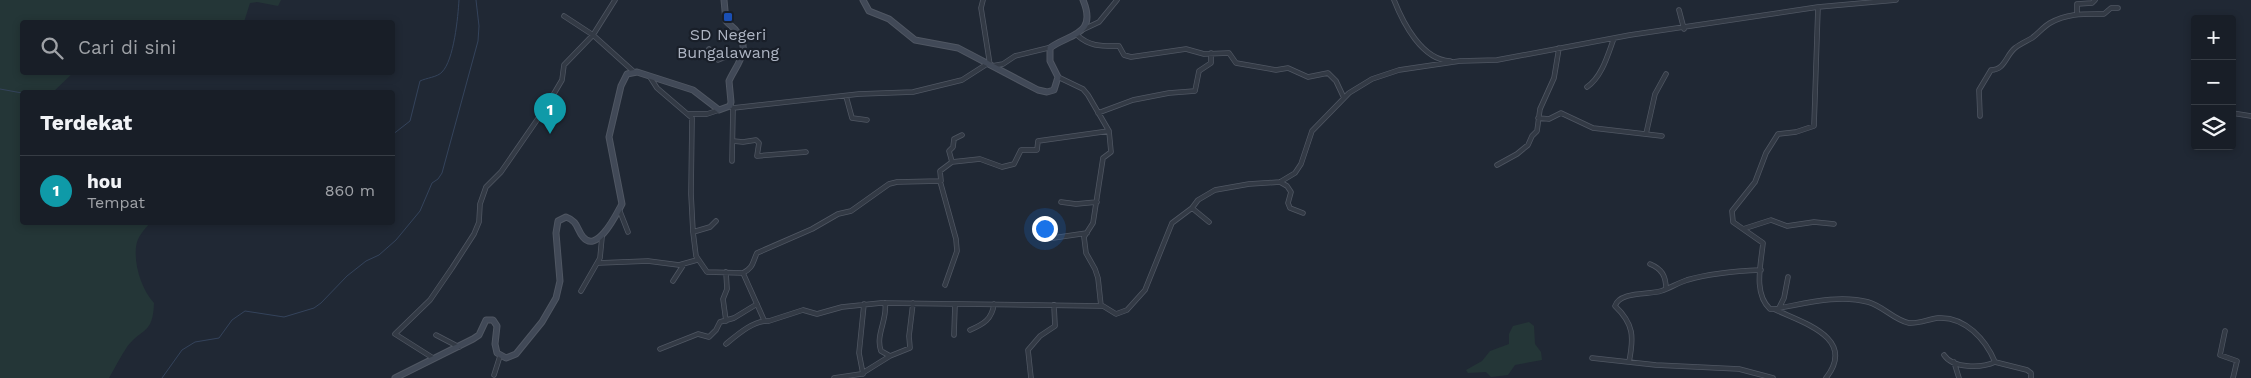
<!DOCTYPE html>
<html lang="id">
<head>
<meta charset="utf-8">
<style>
	:root { --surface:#181e27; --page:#21272f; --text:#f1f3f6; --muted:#9fa2a7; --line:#363c44; --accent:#d93025 }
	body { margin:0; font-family:"Work Sans",sans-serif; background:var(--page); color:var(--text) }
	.controls { position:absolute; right:15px; top:15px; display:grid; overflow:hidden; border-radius:5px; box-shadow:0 2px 8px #0003 }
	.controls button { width:45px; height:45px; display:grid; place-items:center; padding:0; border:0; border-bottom:1px solid var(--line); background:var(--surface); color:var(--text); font:25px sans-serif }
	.you { position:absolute; left:1044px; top:228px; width:18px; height:18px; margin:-12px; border:4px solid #fff; border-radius:50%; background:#1a73e8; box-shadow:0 0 0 8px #1a73e833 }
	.badge { display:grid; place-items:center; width:32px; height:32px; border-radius:50%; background:var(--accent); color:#fff; font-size:16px; font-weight:700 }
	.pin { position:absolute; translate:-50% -41px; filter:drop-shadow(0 1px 2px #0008) }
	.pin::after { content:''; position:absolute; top:26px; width:18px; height:15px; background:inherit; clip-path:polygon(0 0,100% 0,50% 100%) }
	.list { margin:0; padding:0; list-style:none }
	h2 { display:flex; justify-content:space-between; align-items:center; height:65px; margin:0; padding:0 20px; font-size:21px }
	h2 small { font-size:16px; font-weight:400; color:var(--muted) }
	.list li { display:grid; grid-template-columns:32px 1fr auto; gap:15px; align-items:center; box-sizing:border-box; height:70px; padding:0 20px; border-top:1px solid var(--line) }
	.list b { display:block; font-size:19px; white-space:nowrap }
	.list p { margin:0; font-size:16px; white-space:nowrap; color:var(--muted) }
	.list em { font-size:16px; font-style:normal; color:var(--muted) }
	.icon { flex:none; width:28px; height:28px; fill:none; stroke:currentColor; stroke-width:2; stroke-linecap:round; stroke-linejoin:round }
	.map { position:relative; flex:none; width:2251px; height:378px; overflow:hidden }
	.search { position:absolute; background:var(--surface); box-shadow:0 2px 8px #0003; left:20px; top:20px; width:375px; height:55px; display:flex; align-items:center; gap:12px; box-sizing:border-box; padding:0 18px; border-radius:5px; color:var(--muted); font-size:19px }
	.panel { position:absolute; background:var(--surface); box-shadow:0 2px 8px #0003; left:20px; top:90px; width:375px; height:135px; border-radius:5px }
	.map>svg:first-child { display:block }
</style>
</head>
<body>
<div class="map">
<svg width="2251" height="378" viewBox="0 0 2251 378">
	<rect width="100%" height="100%" fill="#202834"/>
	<path fill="#243637" d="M 0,0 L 281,0 L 278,6 L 257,2 L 250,3 L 244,22 L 22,22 L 22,72 L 73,73 L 53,92 L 22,92 L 22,222 L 150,223 C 144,230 137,237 136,247 C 134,266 142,290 154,303 C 153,335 142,327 127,347 C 120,357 115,368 109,378 L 0,378 Z
		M 1529,322 L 1534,326 L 1535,344 L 1541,352 L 1542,360 L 1515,365 L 1508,375 L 1491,377 L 1486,372 L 1468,373 L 1466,370 L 1482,361 L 1490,351 L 1509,344 L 1509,334 L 1513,326 Z"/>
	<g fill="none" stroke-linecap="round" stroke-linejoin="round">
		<path stroke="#34435b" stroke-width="1" d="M 0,89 L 22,93
			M 47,92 L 61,92
			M 392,135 L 410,121 L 420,81 C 426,78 438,77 442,72 C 454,60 458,17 459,0
			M 162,378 L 182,350 L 195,342 L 219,338 L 232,320 L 245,311 L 284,317 L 314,308 L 321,303 L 347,276 L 366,261 L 379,255 L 396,240 L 420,211 L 432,183 L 438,179 L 442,173 L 478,41 L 479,26 L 476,0"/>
		<defs>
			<path id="street" d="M 983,0 L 981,8 L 990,65
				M 1394,0 C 1403,23 1422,60 1450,61
				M 1818,7 L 1814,126 L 1796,132 L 1778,134 L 1766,153 L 1755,182 L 1732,211 L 1733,222 L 1763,243 C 1761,264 1753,293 1770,309 L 1774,309 C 1804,304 1837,294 1868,302 C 1883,306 1894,320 1909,323 C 1918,324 1929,319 1938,318 C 1965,316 1986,340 1995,362 L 2027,370 L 2031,373 L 2031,378
				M 1679,10 L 1684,29
				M 2077,13 L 2077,4 L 2092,3 L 2095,0
				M 564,16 L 593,35 L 633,71
				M 1082,30 L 1099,22 L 1117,0
				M 1077,35 C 1090,47 1102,46 1119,46 L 1124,55 L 1131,57 L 1186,49 L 1204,54 L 1229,53 L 1236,63 L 1276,70 L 1288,68 L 1308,77 L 1328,73 L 1336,81 L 1344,98
				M 709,49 L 718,60 L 743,50
				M 992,66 L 1003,64 L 1015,56 L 1052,47
				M 650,77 L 657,88 L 692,118 L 691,194 L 693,232 L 696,256 L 707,272 L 743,273 C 754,267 752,263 757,253 L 812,229 L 838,214 L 851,211 L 889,184 L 897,182 L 940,181 L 956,239 L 957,251 L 945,285
				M 1058,77 L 1083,89 L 1088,95 L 1109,131 L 1111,152 L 1103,158 L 1093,223 L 1084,237 L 1086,253 L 1095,269 L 1098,278 L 1101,306
				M 1587,87 C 1602,77 1608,54 1614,38
				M 846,96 L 852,118 L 867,120
				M 730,106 L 733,108 L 859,94 L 913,92 L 962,80 L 987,64
				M 1098,113 L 1133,100 L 1169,93 L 1195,91 L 1199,71 L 1211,63 L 1211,53
				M 2232,113 L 2251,116
				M 689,114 L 707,114 L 719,110
				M 1980,116 L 1979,90 L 1991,70 C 2005,70 2006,55 2015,48 C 2020,44 2027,41 2032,38 C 2039,33 2043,27 2050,23 C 2068,13 2084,14 2104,14 L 2111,8 L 2118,8
				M 1538,118 L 1549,119 L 1561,113 L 1593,128 L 1662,136
				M 1646,134 L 1655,94 L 1666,74
				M 962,135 L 954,139 L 953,147 L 949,151 L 952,162 L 980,159 L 1002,167 L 1014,164 L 1021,150 L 1037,150 L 1038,141 L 1109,131
				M 733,141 L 743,142 L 756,140 L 759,143 L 757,156 L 806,152
				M 732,161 L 733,108
				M 1497,165 L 1517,154 L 1528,145 L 1532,136 L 1537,131 L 1540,109 L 1554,78 L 1559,48
				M 941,181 L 940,171 L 952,162
				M 1280,182 L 1287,186 L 1291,192 L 1288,203 L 1290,208 L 1303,213
				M 1061,202 L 1076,204 L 1097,202
				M 1192,208 L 1209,222
				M 619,209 L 628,232
				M 1743,229 L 1771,220 L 1787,226 L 1814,222 L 1834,224
				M 693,232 L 710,227 L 716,221
				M 1053,238 L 1087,233
				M 598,263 L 648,261 L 679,265 L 697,260
				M 1650,264 C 1662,269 1666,276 1666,289
				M 726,272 L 727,289 L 723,299 L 726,321
				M 743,273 L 764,320
				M 673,281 L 684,264
				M 581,291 L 600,258 L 602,237
				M 1779,308 L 1784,298 L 1788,277
				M 1774,309 C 1800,322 1858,337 1826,378
				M 970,330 C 984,324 992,319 994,304
				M 2225,331 L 2220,355 L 2237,361 L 2233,378
				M 436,335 L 459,347
				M 954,335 L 955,304
				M 726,344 C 738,334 754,320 769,321 L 803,310 L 817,314 L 842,307 L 881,303 L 1103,306 L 1116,314 L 1127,310 L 1145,290 L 1172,223 L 1192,208 L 1198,200 L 1215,190 L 1249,184 L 1280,182 L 1295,173 L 1301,164 L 1312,131 L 1349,93 L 1372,79 L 1399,70 L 1460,61 L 1497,60 L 1630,35 L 1818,7 L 1896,0
				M 660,349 L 698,334 L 709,337 L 716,330 L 720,322 L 734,318 L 757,304
				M 1944,355 C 1953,369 1982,368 1995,362
				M 890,356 L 910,348 L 909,336 L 913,303
				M 433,358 L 395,334 L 430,300 L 452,268 L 474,234 L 479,222 L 480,204 L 486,187 L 501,172 L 546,107 L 562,80 L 564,65 L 593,35 L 615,0
				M 1592,358 L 1656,365 L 1739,369 L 1773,378
				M 1629,362 C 1634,337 1634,324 1615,306 C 1620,291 1649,295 1661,291 C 1670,288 1678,283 1687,280 C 1711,273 1736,271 1761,270
				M 1954,362 L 1959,378
				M 863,374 L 859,353 L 864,304
				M 494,375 L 500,356
				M 834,378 L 861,374 L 890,356 L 881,351 C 875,335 888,319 885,303
				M 1031,378 L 1028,350 L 1040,336 L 1055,326 L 1054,305"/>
			<path id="secondary" d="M 863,0 L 869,11 L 889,19 L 915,40 L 958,48 L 1038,90 L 1047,92 L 1054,90 L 1058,77 L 1050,61 L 1050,48 C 1068,34 1098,36 1083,0
				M 395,378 L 473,339 L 479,335 L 486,320 L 493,320 L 497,326 L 495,344 L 497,353 L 506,358 L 516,354 L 542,322 L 556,298 L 560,281 L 556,233 L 558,221 L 566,217 C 578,221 577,230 583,237 C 597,254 616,215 622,204 L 609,137 L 621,86 L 627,74 L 637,72 L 693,90 L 719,110 L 730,106 L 731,102 L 729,81 C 736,65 752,50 737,32 C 734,27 729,25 726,21 L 724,0"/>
		</defs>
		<use href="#street" stroke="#505763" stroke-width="5.5"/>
		<use href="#secondary" stroke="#505763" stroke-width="7"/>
		<use href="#street" stroke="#333a45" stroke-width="4"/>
		<use href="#secondary" stroke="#414957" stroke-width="5"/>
	</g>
	<rect fill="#1a4fb4" stroke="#191f29" stroke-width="2" x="723" y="12" width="10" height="10" rx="2.5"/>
	<g text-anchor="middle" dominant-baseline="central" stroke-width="4.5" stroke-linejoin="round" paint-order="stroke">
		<g font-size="16" fill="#adb4c2" stroke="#191f29">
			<text x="728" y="34">SD Negeri<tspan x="728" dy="18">Bungalawang</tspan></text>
		</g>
	</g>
</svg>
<div class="controls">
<button>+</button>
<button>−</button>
<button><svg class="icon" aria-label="layers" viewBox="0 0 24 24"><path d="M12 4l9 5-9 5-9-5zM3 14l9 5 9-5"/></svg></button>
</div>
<div class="you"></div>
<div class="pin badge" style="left:550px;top:134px;background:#0f9aa8">1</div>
<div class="search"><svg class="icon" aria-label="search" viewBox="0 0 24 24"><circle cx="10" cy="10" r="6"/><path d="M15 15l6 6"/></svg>Cari di sini</div>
<section class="panel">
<h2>Terdekat<small></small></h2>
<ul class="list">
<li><span class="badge" style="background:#0f9aa8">1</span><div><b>hou</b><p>Tempat</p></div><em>860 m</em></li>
</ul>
</section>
</div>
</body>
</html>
